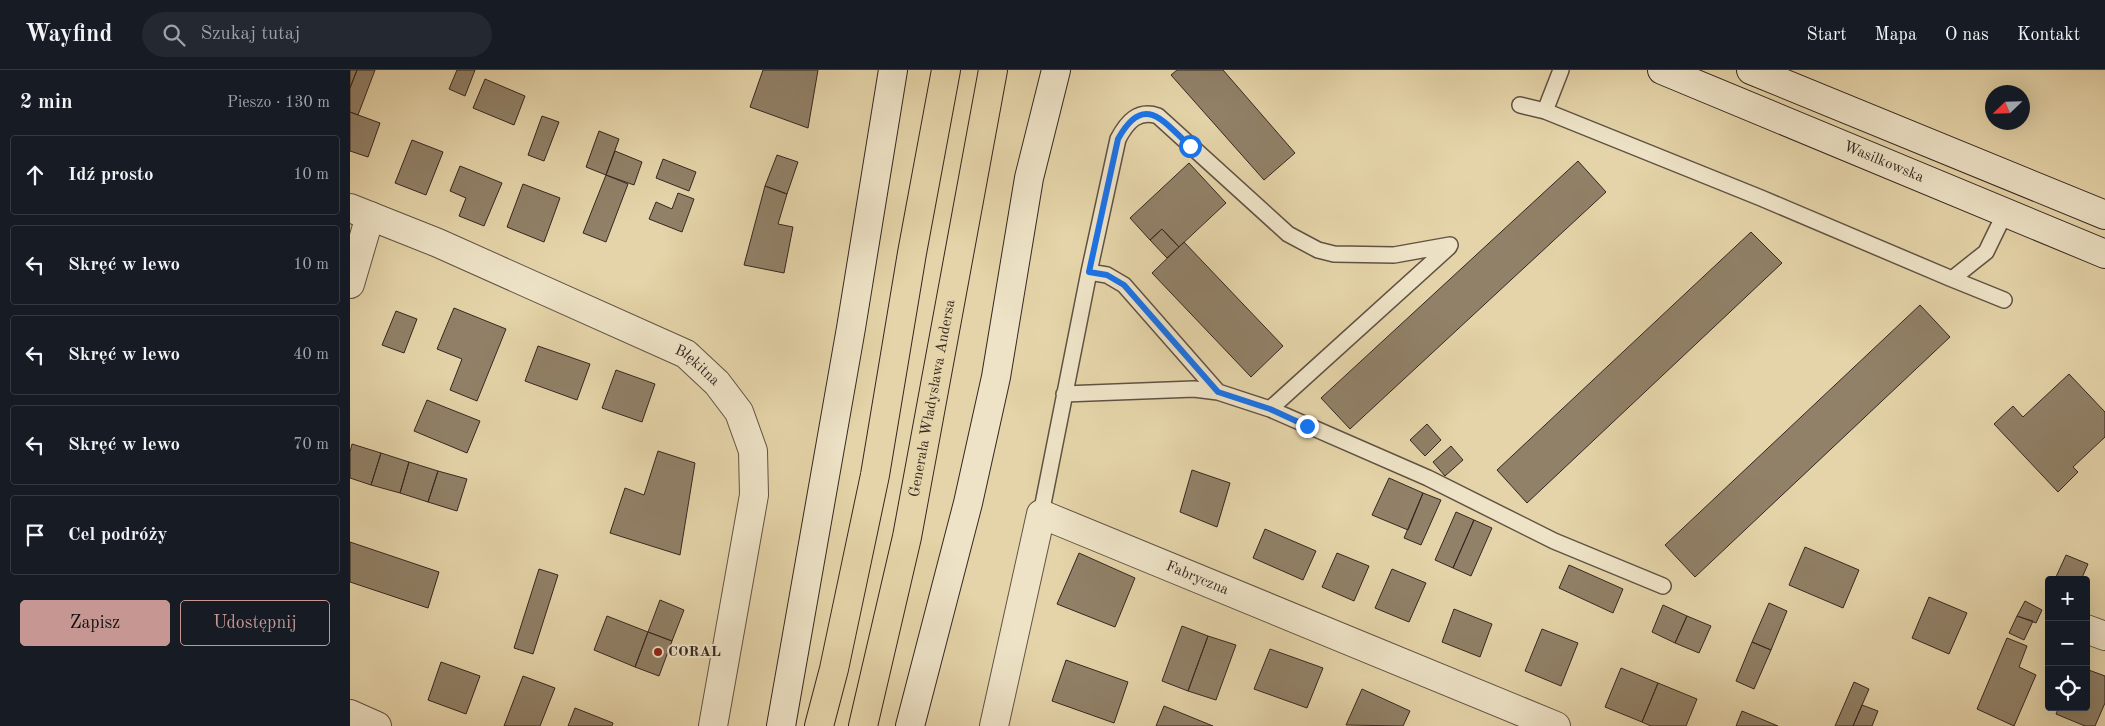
<!DOCTYPE html>
<html lang="pl">
<head>
<meta charset="utf-8">
<style>
	:root { --surface:#171b24; --page:#242831; --text:#f1f3f6; --muted:#9ea1a6; --line:#363941; --accent:#c59692 }
	body { margin:0; font-family:"Old Standard TT",serif; background:var(--page); color:var(--text) }
	.controls { position:absolute; right:15px; bottom:15px; display:grid; overflow:hidden; border-radius:5px; box-shadow:0 5px 20px #0002 }
	.controls button { width:45px; height:45px; display:grid; place-items:center; padding:0; border:0; border-bottom:1px solid var(--line); background:var(--surface); color:var(--text); font:25px sans-serif }
	.compass { position:absolute; left:1635px; top:15px; width:45px; height:45px; border-radius:50%; background:var(--surface); box-shadow:0 5px 20px #0002; rotate:247deg }
	.stop { position:absolute; width:15px; height:15px; margin:-11px; border:4px solid #1a73e8; border-radius:50%; background:#fff }
	.stop.end { background:#1a73e8; border-color:#fff; box-shadow:0 1px 5px #0008 }
	.list { margin:0; padding:0; list-style:none }
	h2 { display:flex; justify-content:space-between; align-items:center; height:65px; margin:0; padding:0 20px; font-size:21px }
	h2 small { font-size:16px; font-weight:400; color:var(--muted) }
	.list li { display:grid; grid-template-columns:32px 1fr auto; gap:15px; align-items:center; box-sizing:border-box; height:80px; margin:0 10px 10px; padding:0 10px; border:1px solid var(--line); border-radius:5px }
	.list b { display:block; font-size:19px; white-space:nowrap }
	.list em { font-size:16px; font-style:normal; color:var(--muted) }
	.actions { display:flex; gap:10px; padding:15px 20px }
	.actions a { flex:1; padding:11px 0; border:1px solid var(--accent); border-radius:5px; text-align:center; font-size:18px; color:var(--accent) }
	.actions .main { background:var(--accent); color:#111 }
	.icon { flex:none; width:28px; height:28px; fill:none; stroke:currentColor; stroke-width:2; stroke-linecap:round; stroke-linejoin:round }
	.map { position:relative; flex:none; width:1755px; height:656px; overflow:hidden }
	header { display:flex; align-items:center; gap:30px; box-sizing:border-box; height:70px; padding:0 25px; background:var(--surface); border-bottom:1px solid var(--line) }
	header strong { font-size:24px }
	nav { display:flex; gap:28px; margin-inline-start:auto; font-size:18px }
	.search { width:350px; height:45px; background:var(--page); display:flex; align-items:center; gap:12px; box-sizing:border-box; padding:0 18px; border-radius:28px; color:var(--muted); font-size:19px }
	main { display:flex }
	aside { flex:1; background:var(--surface) }
	.map>svg:first-child { display:block }
</style>
</head>
<body>
<header>
<strong>Wayfind</strong>
<div class="search"><svg class="icon" aria-label="search" viewBox="0 0 24 24"><circle cx="10" cy="10" r="6"/><path d="M15 15l6 6"/></svg>Szukaj tutaj</div>
<nav><a>Start</a><a>Mapa</a><a>O nas</a><a>Kontakt</a></nav>
</header>
<main>
<aside>
<h2>2 min<small>Pieszo · 130 m</small></h2>
<ul class="list">
<li><svg class="icon" aria-label="ahead" viewBox="0 0 24 24"><path d="M12 20V5M6 11l6-6 6 6"/></svg><div><b>Idź prosto</b></div><em>10 m</em></li>
<li><svg class="icon" aria-label="left" viewBox="0 0 24 24"><path d="M17 20v-9H6M10 6l-5 5 5 5"/></svg><div><b>Skręć w lewo</b></div><em>10 m</em></li>
<li><svg class="icon" aria-label="left" viewBox="0 0 24 24"><path d="M17 20v-9H6M10 6l-5 5 5 5"/></svg><div><b>Skręć w lewo</b></div><em>40 m</em></li>
<li><svg class="icon" aria-label="left" viewBox="0 0 24 24"><path d="M17 20v-9H6M10 6l-5 5 5 5"/></svg><div><b>Skręć w lewo</b></div><em>70 m</em></li>
<li><svg class="icon" aria-label="arrive" viewBox="0 0 24 24"><path d="M6 21V4h12l-3 4 3 4H6"/></svg><div><b>Cel podróży</b></div></li>
</ul>
<div class="actions"><a class="main">Zapisz</a><a>Udostępnij</a></div>
</aside>
<div class="map">
<svg width="1755" height="656" viewBox="0 0 1755 656">
	<rect width="100%" height="100%" fill="#e5d4a9"/>
	<filter id="stains"><feTurbulence type="fractalNoise" baseFrequency=".004" numOctaves="4"/><feColorMatrix values="0 0 0 0 .2 0 0 0 0 .09 0 0 0 0 .02 0 0 0 .5 -.17"/></filter>
	<radialGradient id="worn" r=".72"><stop offset=".6" stop-color="#630" stop-opacity="0"/><stop offset="1" stop-color="#630" stop-opacity=".3"/></radialGradient>
	<path fill="#918168" stroke="#352721" d="M 0,0 L 7,0 L 0,18 Z
		M 7,0 L 25,0 L 8,45 L 0,42 L 0,18 Z
		M 107,0 L 125,0 L 115,26 L 99,19 Z
		M 413,0 L 468,0 L 458,58 L 400,37 Z
		M 827,0 L 873,0 L 945,83 L 914,110 L 821,5 Z
		M 135,9 L 175,26 L 164,55 L 123,38 Z
		M 0,42 L 30,53 L 18,87 L 0,81 Z
		M 192,46 L 209,52 L 194,91 L 178,85 Z
		M 249,61 L 269,69 L 256,105 L 236,97 Z
		M 62,70 L 93,82 L 76,125 L 45,113 Z
		M 265,81 L 292,92 L 284,115 L 256,105 Z
		M 427,85 L 448,92 L 437,124 L 415,116 Z
		M 313,89 L 346,102 L 339,121 L 306,108 Z
		M 1228,91 L 1256,122 L 1000,359 L 971,328 Z
		M 839,93 L 876,133 L 829,177 L 812,159 L 800,170 L 780,148 Z
		M 110,96 L 152,113 L 134,156 L 109,146 L 116,128 L 100,121 Z
		M 256,105 L 278,114 L 256,172 L 233,163 Z
		M 173,114 L 210,128 L 194,172 L 157,157 Z
		M 415,116 L 437,124 L 428,154 L 443,157 L 434,203 L 394,195 Z
		M 328,123 L 344,129 L 332,162 L 299,149 L 306,132 L 322,139 Z
		M 812,159 L 829,177 L 817,188 L 800,170 Z
		M 1401,162 L 1432,193 L 1177,433 L 1147,400 Z
		M 834,172 L 933,276 L 901,307 L 802,203 Z
		M 1570,235 L 1600,267 L 1345,507 L 1315,475 Z
		M 104,238 L 156,259 L 127,331 L 100,320 L 112,289 L 87,279 Z
		M 46,241 L 67,249 L 54,283 L 32,275 Z
		M 188,276 L 240,294 L 227,330 L 175,311 Z
		M 266,300 L 305,314 L 292,352 L 252,338 Z
		M 1719,304 L 1755,342 L 1755,367 L 1723,397 L 1728,402 L 1708,422 L 1644,354 L 1663,336 L 1673,347 Z
		M 77,330 L 130,351 L 117,383 L 64,361 Z
		M 1077,354 L 1091,370 L 1075,386 L 1060,370 Z
		M 2,374 L 31,383 L 21,415 L 0,408 L 0,382 Z
		M 1101,376 L 1113,390 L 1095,406 L 1083,392 Z
		M 308,381 L 345,393 L 330,485 L 260,463 L 275,418 L 294,425 Z
		M 31,383 L 59,392 L 50,423 L 21,415 Z
		M 59,392 L 88,401 L 78,432 L 50,423 Z
		M 842,400 L 880,413 L 867,457 L 830,442 Z
		M 88,401 L 117,409 L 107,441 L 78,432 Z
		M 1039,408 L 1073,423 L 1058,460 L 1022,445 Z
		M 1073,423 L 1091,430 L 1071,475 L 1054,468 Z
		M 1106,442 L 1124,450 L 1103,498 L 1085,490 Z
		M 1124,450 L 1142,458 L 1121,506 L 1103,498 Z
		M 915,459 L 966,481 L 953,510 L 903,488 Z
		M 0,472 L 89,502 L 78,538 L 0,512 Z
		M 1455,477 L 1509,500 L 1493,538 L 1439,515 Z
		M 729,483 L 785,508 L 765,557 L 707,534 Z
		M 987,483 L 1019,496 L 1004,531 L 972,517 Z
		M 1716,485 L 1738,494 L 1731,510 L 1712,510 L 1706,507 Z
		M 1219,495 L 1273,519 L 1263,543 L 1209,518 Z
		M 189,499 L 208,505 L 183,584 L 164,578 Z
		M 1042,499 L 1076,513 L 1059,552 L 1025,538 Z
		M 1579,527 L 1617,543 L 1599,584 L 1562,568 Z
		M 310,530 L 334,540 L 322,571 L 298,562 Z
		M 1675,531 L 1692,540 L 1686,553 L 1667,546 Z
		M 1419,533 L 1437,541 L 1421,580 L 1402,572 Z
		M 1313,535 L 1337,546 L 1325,573 L 1302,562 Z
		M 1104,539 L 1142,554 L 1130,587 L 1092,572 Z
		M 257,546 L 298,562 L 285,597 L 244,580 Z
		M 1337,546 L 1361,556 L 1349,583 L 1325,573 Z
		M 1667,546 L 1683,551 L 1674,570 L 1659,563 Z
		M 832,556 L 858,566 L 838,621 L 812,611 Z
		M 1192,559 L 1228,573 L 1211,616 L 1175,601 Z
		M 298,562 L 322,571 L 309,606 L 285,597 Z
		M 858,566 L 886,575 L 866,630 L 838,621 Z
		M 1657,568 L 1677,576 L 1669,597 L 1686,605 L 1664,656 L 1627,639 Z
		M 1402,572 L 1421,580 L 1404,619 L 1386,611 Z
		M 920,579 L 973,598 L 957,638 L 904,619 Z
		M 716,590 L 778,612 L 764,653 L 702,631 Z
		M 91,592 L 130,606 L 116,644 L 78,630 Z
		M 1271,598 L 1308,613 L 1292,652 L 1255,637 Z
		M 1736,599 L 1755,606 L 1755,633 L 1745,656 L 1735,656 L 1706,644 L 1709,637 L 1736,637 Z
		M 173,606 L 205,618 L 190,656 L 154,656 Z
		M 1504,612 L 1519,619 L 1503,656 L 1485,656 Z
		M 1308,613 L 1347,629 L 1336,656 L 1301,656 L 1292,652 Z
		M 1012,619 L 1060,641 L 1053,656 L 996,655 Z
		M 1512,635 L 1528,641 L 1522,656 L 1503,656 Z
		M 814,636 L 863,656 L 806,656 Z
		M 225,638 L 263,653 L 262,656 L 218,656 Z
		M 1392,641 L 1428,656 L 1386,656 Z"/>
	<g fill="none" stroke-linecap="round" stroke-linejoin="round">
		<defs>
			<path id="lane" d="M 1170,35 L 1195,41 L 1411,128 L 1602,209 L 1636,182 L 1655,143
				M 1195,41 L 1211,0
				M 739,202 L 757,205 L 774,215 L 868,322 L 920,339 L 1078,408 L 1204,471 L 1313,516
				M 1602,209 L 1654,230
				M 714,324 L 844,319 L 868,322
				M 920,339 L 1099,177
				M 691,444 L 739,202 L 768,69 C 777,52 788,39 808,46 L 938,164 L 968,180 L 984,184 L 1044,185 L 1100,175"/>
			<g id="street">
				<path id="s1" d="M 0,138 L 88,173 L 336,284 L 367,313 L 389,342 L 403,381 L 404,425 L 363,656"/>
				<path d="M 0,214 L 20,146"/>
				<path d="M 1736,559 L 1755,566"/>
				<path d="M 0,644 L 27,656"/>
				<path id="s2" d="M 644,656 L 691,444 L 1206,656"/>
			</g>
			<g id="secondary">
				<path id="s3" d="M 1312,0 L 1755,184"/>
				<path d="M 1401,0 L 1755,145"/>
				<path d="M 431,656 L 501,258 L 543,0"/>
				<path d="M 560,656 L 618,433 L 646,307 L 679,108 L 706,0"/>
			</g>
			<g id="highway">
				<path d="M 469,656 L 484,599 L 525,405 L 562,183 L 596,0"/>
				<path id="s4" d="M 513,656 L 557,467 L 643,0"/>
			</g>
		</defs>
		<use href="#lane" stroke="#615243" stroke-width="18"/>
		<use href="#street" stroke="#615243" stroke-width="30"/>
		<use href="#secondary" stroke="#352721" stroke-width="30"/>
		<use href="#highway" stroke="#352721" stroke-width="30"/>
		<use href="#lane" stroke="#eee3c7" stroke-width="15"/>
		<use href="#street" stroke="#eee3c7" stroke-width="28"/>
		<use href="#secondary" stroke="#eee3c7" stroke-width="28"/>
		<use href="#highway" stroke="#e5d4a9" stroke-width="28"/>
	</g>
	<g fill="none" stroke-linecap="round" stroke-linejoin="round">
		<path stroke="#1a73e8" stroke-width="6" d="M 840,76 C 813,51 794,22 768,69 L 739,202 L 757,205 L 774,215 L 868,322 L 920,339 L 957,356"/>
	</g>
	<circle fill="#8f2418" stroke="#eee3c7" stroke-width="2" cx="308" cy="582" r="5"/>
	<g text-anchor="middle" dominant-baseline="central" stroke-width="4" stroke-linejoin="round" paint-order="stroke">
		<g font-size="15" fill="#352721" stroke="#eee3c7">
			<text stroke="none"><textPath href="#s3" startOffset="240">Wasilkowska</textPath></text>
			<text stroke="none"><textPath href="#s1" startOffset="382">Błękitna</textPath></text>
			<text stroke="none"><textPath href="#s4" startOffset="335">Generała Władysława Andersa</textPath></text>
			<text stroke="none"><textPath href="#s2" startOffset="386">Fabryczna</textPath></text>
		</g>
		<g font-size="15" font-weight="bold" fill="#352721" stroke="#eee3c7" text-anchor="start">
			<text x="318" y="582">CORAL</text>
		</g>
	</g>
	<rect width="100%" height="100%" filter="url(#stains)"/>
	<rect width="100%" height="100%" fill="url(#worn)"/>
</svg>
<div class="controls">
<button>+</button>
<button>−</button>
<button><svg class="icon" aria-label="locate" viewBox="0 0 24 24"><circle cx="12" cy="12" r="6"/><path d="M12 2v4M12 18v4M2 12h4M18 12h4"/></svg></button>
</div>
<svg class="compass" viewBox="-18 -18 36 36"><path d="M0-13l5 13h-10z" fill="#e53935"/><path d="M0 13l5-13h-10z" fill="#9ea1a6"/></svg>
<div class="stop" style="left:840px;top:76px"></div>
<div class="stop end" style="left:957px;top:356px"></div>
</div>
</main>
</body>
</html>
